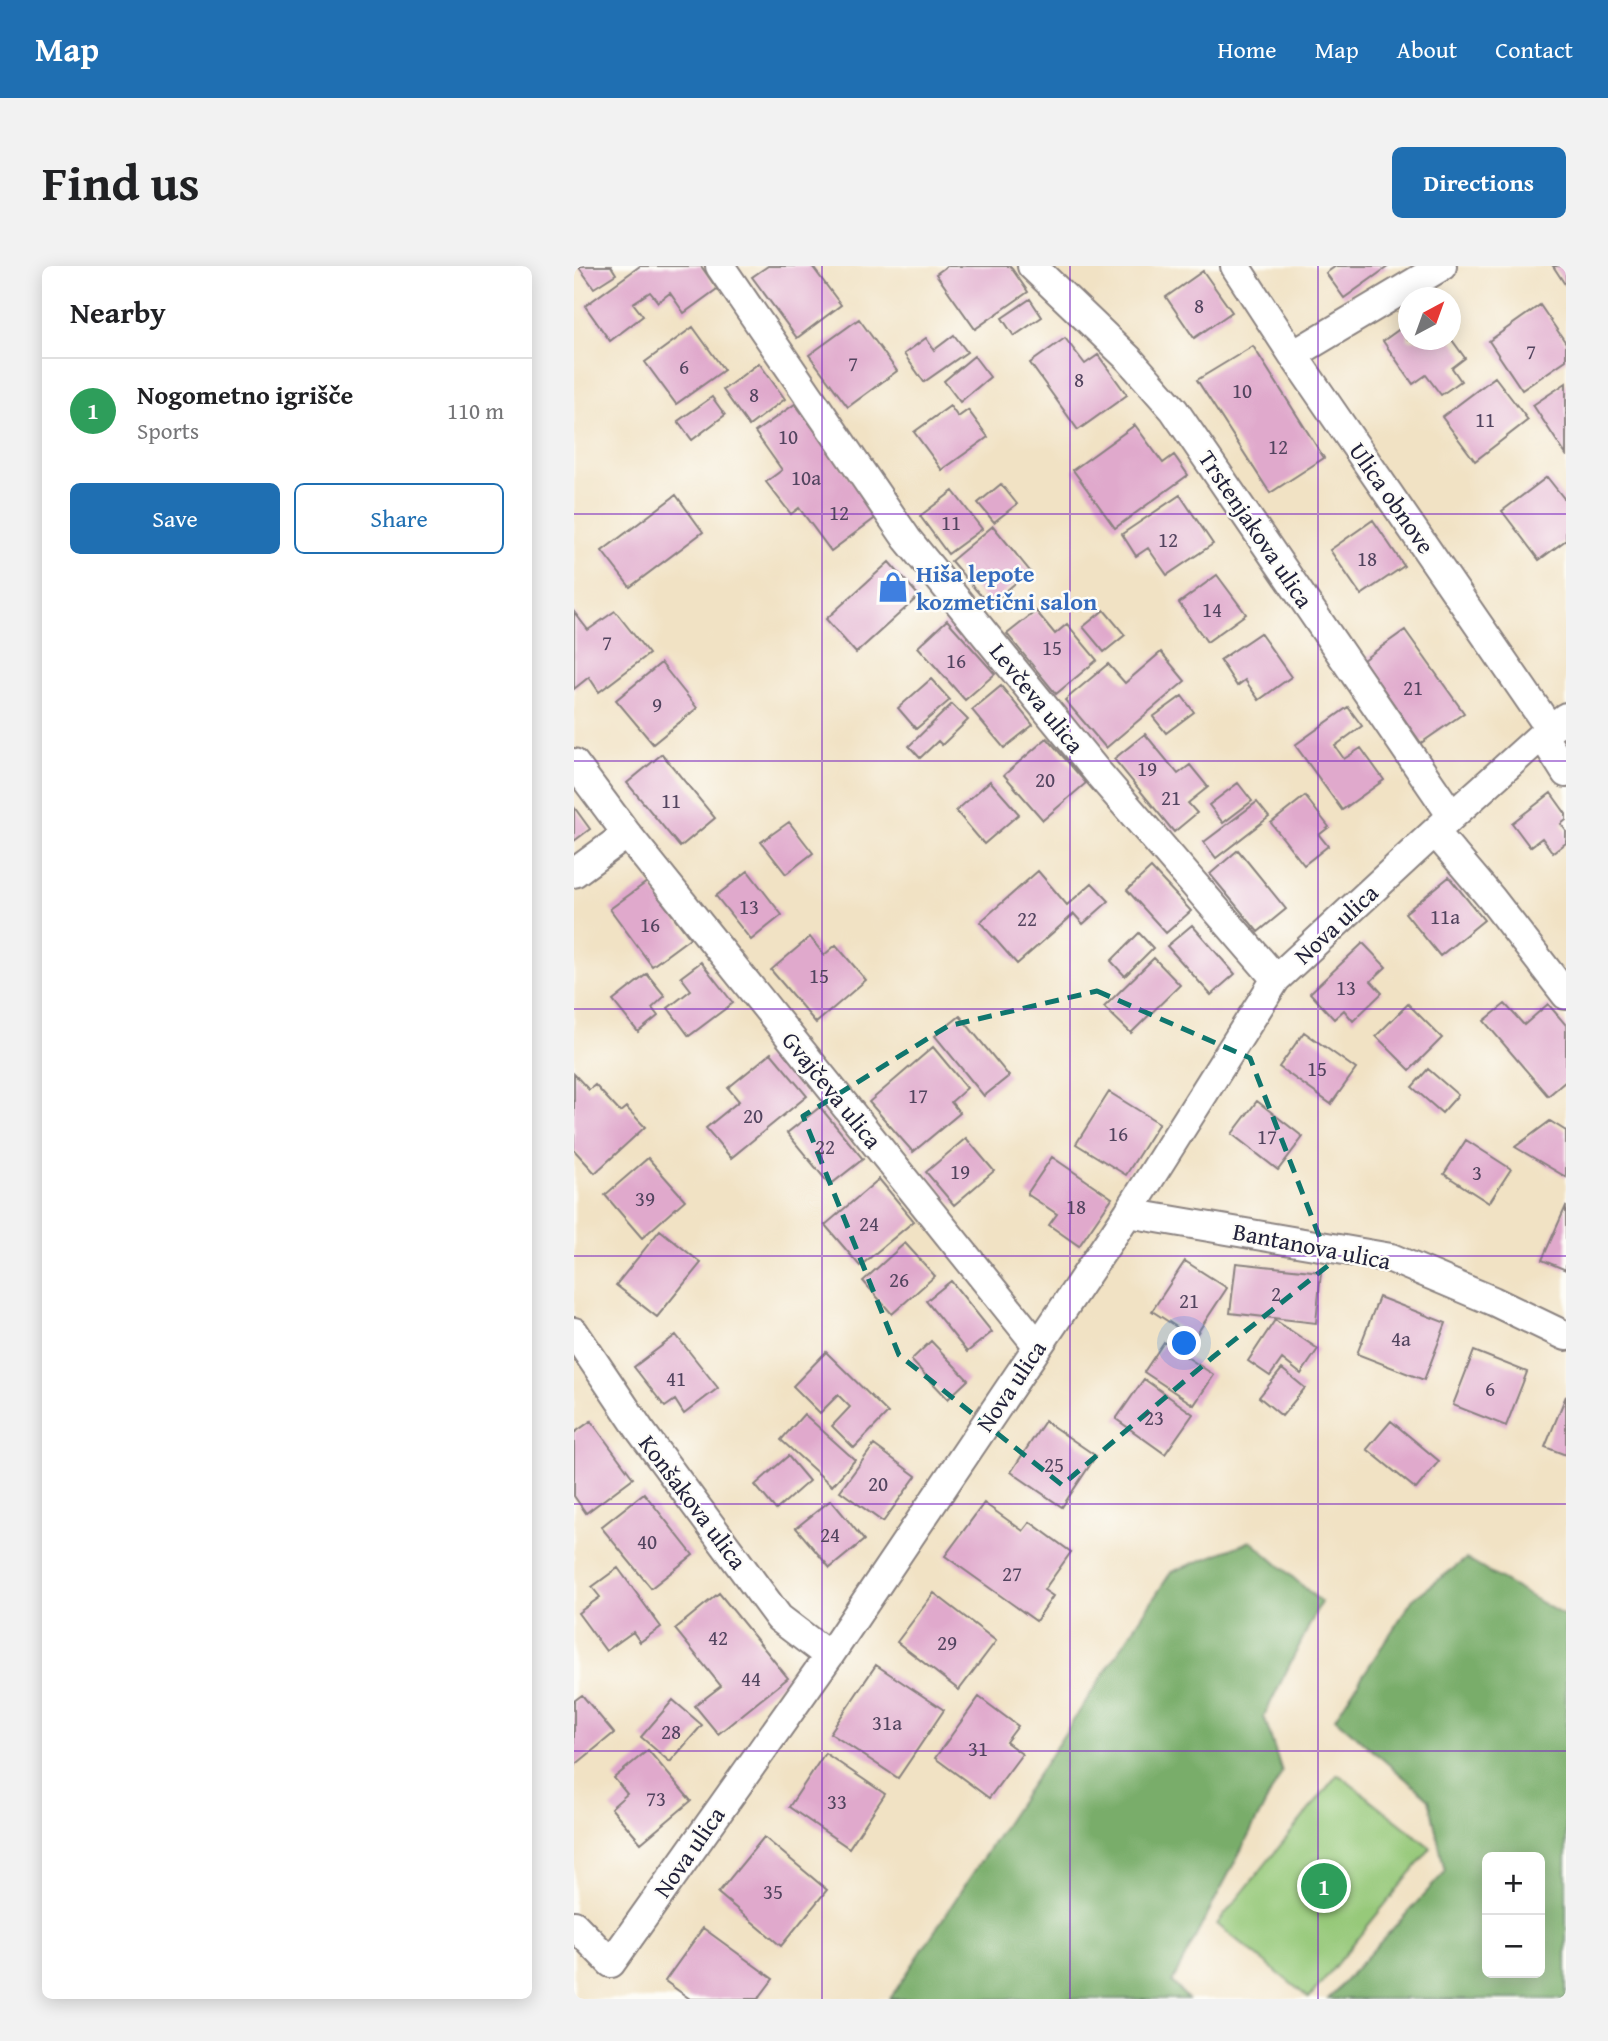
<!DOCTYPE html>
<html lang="en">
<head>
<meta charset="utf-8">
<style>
	:root { --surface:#fff; --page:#f2f2f2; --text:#202124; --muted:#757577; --line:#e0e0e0; --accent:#1f6fb2 }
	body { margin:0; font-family:"Gentium Book Plus",serif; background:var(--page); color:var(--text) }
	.controls { position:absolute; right:21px; bottom:21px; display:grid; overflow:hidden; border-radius:10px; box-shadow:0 4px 18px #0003 }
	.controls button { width:63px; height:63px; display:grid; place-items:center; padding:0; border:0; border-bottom:2px solid var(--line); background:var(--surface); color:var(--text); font:35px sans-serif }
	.compass { position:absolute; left:824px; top:21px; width:63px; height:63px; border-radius:50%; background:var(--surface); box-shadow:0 4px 18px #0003; rotate:41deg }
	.you { position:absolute; left:611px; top:1078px; width:24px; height:24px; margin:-18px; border:5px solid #fff; border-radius:50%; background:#1a73e8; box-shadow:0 0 0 10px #1a73e833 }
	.badge { display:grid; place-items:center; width:46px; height:46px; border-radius:50%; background:var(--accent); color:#fff; font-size:23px; font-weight:700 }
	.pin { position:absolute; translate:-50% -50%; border:4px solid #fff; box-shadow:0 2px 7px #0006 }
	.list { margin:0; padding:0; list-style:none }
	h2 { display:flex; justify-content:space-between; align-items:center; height:91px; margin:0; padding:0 28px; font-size:30px }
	h2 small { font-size:23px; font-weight:400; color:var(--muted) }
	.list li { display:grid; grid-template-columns:46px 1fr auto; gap:21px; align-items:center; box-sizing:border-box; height:105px; padding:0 28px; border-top:2px solid var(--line) }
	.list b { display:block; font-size:26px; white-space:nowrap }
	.list p { margin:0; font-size:23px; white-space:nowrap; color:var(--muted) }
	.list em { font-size:23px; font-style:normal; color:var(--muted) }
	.actions { display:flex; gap:14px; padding:21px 28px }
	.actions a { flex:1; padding:16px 0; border:2px solid var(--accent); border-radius:10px; text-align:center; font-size:24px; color:var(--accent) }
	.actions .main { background:var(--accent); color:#fff }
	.map { position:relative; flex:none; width:992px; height:1733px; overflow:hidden; border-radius:10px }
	header { display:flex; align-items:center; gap:42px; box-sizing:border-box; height:98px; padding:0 35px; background:var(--accent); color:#fff }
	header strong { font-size:33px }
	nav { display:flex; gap:38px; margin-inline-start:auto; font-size:24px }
	.intro { display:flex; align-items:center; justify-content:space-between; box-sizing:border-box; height:168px; padding:0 42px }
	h1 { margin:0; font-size:49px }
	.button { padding:18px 32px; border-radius:10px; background:var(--accent); color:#fff; font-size:24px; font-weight:700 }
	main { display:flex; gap:42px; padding:0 42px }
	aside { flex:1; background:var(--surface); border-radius:10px; box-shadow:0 4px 18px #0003 }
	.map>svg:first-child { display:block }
</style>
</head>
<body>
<header>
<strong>Map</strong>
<nav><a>Home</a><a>Map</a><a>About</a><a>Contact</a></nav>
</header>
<div class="intro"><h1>Find us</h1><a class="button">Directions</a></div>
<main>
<aside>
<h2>Nearby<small></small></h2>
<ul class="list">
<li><span class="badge" style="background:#2e9e5b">1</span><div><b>Nogometno igrišče</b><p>Sports</p></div><em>110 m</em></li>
</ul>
<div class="actions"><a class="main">Save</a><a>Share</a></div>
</aside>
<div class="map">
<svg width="992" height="1733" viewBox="0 0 992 1733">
	<rect width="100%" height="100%" fill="#fdfcf7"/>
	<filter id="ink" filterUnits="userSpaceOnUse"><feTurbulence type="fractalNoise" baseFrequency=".0143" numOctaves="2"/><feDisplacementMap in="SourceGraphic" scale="14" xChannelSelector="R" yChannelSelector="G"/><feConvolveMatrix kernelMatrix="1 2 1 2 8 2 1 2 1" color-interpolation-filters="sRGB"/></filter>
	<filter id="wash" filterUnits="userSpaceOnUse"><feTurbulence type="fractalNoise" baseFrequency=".00686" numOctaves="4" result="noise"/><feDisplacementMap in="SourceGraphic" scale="28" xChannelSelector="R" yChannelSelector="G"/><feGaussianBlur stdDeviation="1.57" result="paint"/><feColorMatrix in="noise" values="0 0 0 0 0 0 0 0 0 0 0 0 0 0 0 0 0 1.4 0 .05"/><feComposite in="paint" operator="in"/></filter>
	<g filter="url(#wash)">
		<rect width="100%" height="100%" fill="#f1e2c4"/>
		<path fill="#97c97a" stroke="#5c765a" stroke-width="2" d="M 764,1508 L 857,1582 L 735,1732 L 643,1658 Z"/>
		<path fill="#79ad6a" stroke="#4e6852" stroke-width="2" fill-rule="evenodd" d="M 677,1275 L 747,1336 L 690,1450 L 708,1506 L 598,1716 L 614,1733 L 316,1733 L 597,1306 Z
			M 892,1293 L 992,1351 L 992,1733 L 754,1733 L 871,1606 L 855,1533 L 761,1452 L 839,1333 ZM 913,1591 L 966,1591 L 966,1707 L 913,1707 Z"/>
		<g id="blocks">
			<path fill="#e0a9cc" d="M 4,0 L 37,0 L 42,8 L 20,22 Z
				M 66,0 L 127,0 L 143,23 L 110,47 L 96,27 L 84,36 L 76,26 L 59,37 L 69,50 L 36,75 L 11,40 Z
				M 194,0 L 238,0 L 267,39 L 223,72 L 178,11 Z
				M 373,0 L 436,0 L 454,26 L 401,63 L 362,8 Z
				M 762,0 L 815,0 L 770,32 L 752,7 Z
				M 979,0 L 992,0 L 992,20 Z
				M 629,5 L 658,46 L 620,72 L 592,31 Z
				M 456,33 L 468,51 L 440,70 L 428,52 Z
				M 966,39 L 992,77 L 992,94 L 948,124 L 915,75 Z
				M 285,53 L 323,105 L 274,141 L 235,89 Z
				M 834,57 L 834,74 L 878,74 L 891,92 L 878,102 L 887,115 L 867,129 L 852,109 L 839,118 L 809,75 Z
				M 119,61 L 150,104 L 102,138 L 71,96 Z
				M 380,69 L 393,86 L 350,116 L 330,88 L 352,72 L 360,84 Z
				M 491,72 L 511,98 L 524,89 L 553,129 L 504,164 L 456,97 Z
				M 679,80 L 750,192 L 696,227 L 623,114 Z
				M 400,90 L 416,111 L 386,136 L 370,115 Z
				M 185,97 L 211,133 L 175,160 L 149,124 Z
				M 921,111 L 954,154 L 901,195 L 868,151 Z
				M 992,117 L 992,189 L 959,139 Z
				M 138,131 L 151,149 L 118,174 L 104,155 Z
				M 221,138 L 304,250 L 257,285 L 225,242 L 217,248 L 192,216 L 208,204 L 181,166 Z
				M 376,140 L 384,151 L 394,144 L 414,171 L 368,204 L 340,166 Z
				M 561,159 L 589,197 L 600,189 L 614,209 L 541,262 L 499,204 Z
				M 973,211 L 992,235 L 992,274 L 965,294 L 928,245 Z
				M 427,218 L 443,238 L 420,256 L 404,237 Z
				M 379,225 L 408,263 L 374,288 L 346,250 Z
				M 102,229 L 129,266 L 56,321 L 28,285 Z
				M 606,229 L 639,278 L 593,309 L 574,282 L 562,290 L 548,268 Z
				M 799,254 L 830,300 L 787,329 L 756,284 Z
				M 419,260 L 456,305 L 415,339 L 377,295 Z
				M 315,296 L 345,330 L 282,387 L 252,353 Z
				M 643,309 L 672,348 L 633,376 L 605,337 Z
				M 530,344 L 551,369 L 530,386 L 509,361 Z
				M 41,345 L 75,388 L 25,426 L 15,411 L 0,423 L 0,346 L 14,364 Z
				M 462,345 L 481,368 L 493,358 L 523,394 L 482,428 L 433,368 Z
				M 373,354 L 421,408 L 391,434 L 344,381 Z
				M 831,364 L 890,447 L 847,477 L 789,394 Z
				M 686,367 L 717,411 L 685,434 L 671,414 L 663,420 L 646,394 Z
				M 587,386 L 611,415 L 532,482 L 491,434 L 534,398 L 551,417 Z
				M 87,397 L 123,442 L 79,478 L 42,434 Z
				M 357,413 L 376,434 L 342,463 L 324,442 Z
				M 427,420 L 459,459 L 430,482 L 398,444 Z
				M 608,430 L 620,446 L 592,467 L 579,451 Z
				M 378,438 L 394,454 L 368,479 L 364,475 L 346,492 L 335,480 Z
				M 774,441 L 788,460 L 761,480 L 770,493 L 787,482 L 810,514 L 768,544 L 721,479 Z
				M 571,468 L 604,508 L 616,499 L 634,521 L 614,537 L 623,547 L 600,566 L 540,493 Z
				M 473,472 L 512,517 L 469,554 L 430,509 Z
				M 88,488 L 141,552 L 106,581 L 53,517 Z
				M 416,515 L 445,548 L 410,578 L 382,545 Z
				M 664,517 L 678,535 L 649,557 L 635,539 Z
				M 977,527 L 992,548 L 992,554 L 987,558 L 992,565 L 992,577 L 979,587 L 968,572 L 956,581 L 938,557 Z
				M 731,530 L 755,561 L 745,569 L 754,580 L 730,599 L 697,557 Z
				M 683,536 L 695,551 L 642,592 L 630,576 Z
				M 0,541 L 16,563 L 0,575 Z
				M 215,556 L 239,587 L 212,608 L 187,576 Z
				M 664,584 L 712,643 L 684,666 L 636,608 Z
				M 577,602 L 617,645 L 592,667 L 553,624 Z
				M 174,605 L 208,649 L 177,674 L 142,630 Z
				M 464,605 L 493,639 L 518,617 L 535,635 L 509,658 L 500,648 L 443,698 L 406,656 Z
				M 875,611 L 910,654 L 866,690 L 831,647 Z
				M 73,616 L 116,672 L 78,700 L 36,643 Z
				M 618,659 L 661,708 L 637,729 L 593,680 Z
				M 565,667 L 579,682 L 551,710 L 537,695 Z
				M 236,671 L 250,689 L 262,679 L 292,714 L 242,757 L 197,704 Z
				M 789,677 L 812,701 L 797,715 L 808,727 L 779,755 L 770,744 L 760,753 L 736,727 Z
				M 580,692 L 606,719 L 557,767 L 530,741 Z
				M 127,696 L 159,737 L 115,770 L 94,742 L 117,724 L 107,711 Z
				M 73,708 L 91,730 L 78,742 L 84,750 L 64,766 L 39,735 Z
				M 834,738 L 868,772 L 836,804 L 802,770 Z
				M 931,738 L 950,759 L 974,738 L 992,759 L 992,815 L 974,830 L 910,755 Z
				M 386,750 L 435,810 L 410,830 L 361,770 Z
				M 730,766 L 782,803 L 757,838 L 705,801 Z
				M 359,781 L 393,822 L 377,836 L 386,847 L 339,886 L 295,836 Z
				M 197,787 L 233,830 L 157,892 L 132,862 L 165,835 L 154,822 Z
				M 854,803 L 884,829 L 868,847 L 838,821 Z
				M 0,808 L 15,824 L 21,819 L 46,846 L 52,841 L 71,861 L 21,907 L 0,884 Z
				M 535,826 L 585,857 L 552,909 L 502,878 Z
				M 683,835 L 729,871 L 704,904 L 658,868 Z
				M 246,841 L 289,893 L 256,919 L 213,867 Z
				M 976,855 L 992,865 L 992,911 L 941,881 Z
				M 392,872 L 420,905 L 380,939 L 352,906 Z
				M 892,874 L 937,903 L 915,937 L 870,908 Z
				M 478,891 L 538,932 L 505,980 L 475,959 L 483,948 L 453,928 Z
				M 74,892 L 111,934 L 68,972 L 31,929 Z
				M 305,913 L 340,955 L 286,1000 L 251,959 Z
				M 992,940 L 992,1004 L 968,994 Z
				M 86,964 L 127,997 L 83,1051 L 42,1019 Z
				M 331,977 L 361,1010 L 318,1048 L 289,1015 Z
				M 611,995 L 653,1022 L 620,1072 L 578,1045 Z
				M 662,997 L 747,1006 L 742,1057 L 656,1047 Z
				M 377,1015 L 418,1066 L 393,1086 L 352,1035 Z
				M 805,1031 L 872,1057 L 850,1114 L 783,1088 Z
				M 701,1054 L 744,1083 L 727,1108 L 708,1093 L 696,1110 L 674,1095 Z
				M 102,1069 L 144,1122 L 110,1148 L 101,1134 L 91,1141 L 60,1101 Z
				M 357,1075 L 394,1114 L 374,1133 L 337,1094 Z
				M 590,1076 L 640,1109 L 620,1139 L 570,1106 Z
				M 900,1085 L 953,1106 L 932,1160 L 879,1139 Z
				M 252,1086 L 314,1147 L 280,1182 L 258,1160 L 276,1141 L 264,1129 L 246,1147 L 219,1120 Z
				M 708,1103 L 731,1122 L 708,1150 L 685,1131 Z
				M 570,1113 L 619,1148 L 591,1188 L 542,1153 Z
				M 992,1130 L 992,1189 L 971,1181 Z
				M 230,1148 L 281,1194 L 258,1220 L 207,1174 Z
				M 17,1155 L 59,1212 L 12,1247 L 0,1230 L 0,1167 Z
				M 471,1155 L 522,1190 L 488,1241 L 437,1206 Z
				M 817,1155 L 865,1195 L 842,1223 L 793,1183 Z
				M 300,1179 L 342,1210 L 309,1256 L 266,1225 Z
				M 214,1190 L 235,1215 L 202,1244 L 181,1219 Z
				M 70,1227 L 119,1289 L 77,1322 L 27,1261 Z
				M 257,1234 L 290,1274 L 256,1302 L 222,1262 Z
				M 410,1237 L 449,1265 L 456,1256 L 497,1286 L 470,1324 L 479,1330 L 462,1355 L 371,1290 Z
				M 44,1302 L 87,1361 L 66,1376 L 59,1366 L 32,1385 L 4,1347 L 26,1331 L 18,1321 Z
				M 145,1327 L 214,1412 L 144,1468 L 121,1440 L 147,1420 L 101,1363 Z
				M 360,1327 L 422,1375 L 385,1424 L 323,1376 Z
				M 302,1399 L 370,1444 L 324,1512 L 256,1467 Z
				M 8,1429 L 40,1467 L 0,1500 L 0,1435 Z
				M 405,1431 L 444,1460 L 432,1476 L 448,1488 L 415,1532 L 361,1492 Z
				M 99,1434 L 128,1459 L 96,1496 L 67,1471 Z
				M 74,1484 L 117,1535 L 67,1577 L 37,1542 L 53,1528 L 40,1512 Z
				M 251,1487 L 311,1528 L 275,1582 L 215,1541 Z
				M 190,1571 L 253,1624 L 207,1680 L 144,1627 Z
				M 129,1662 L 199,1713 L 184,1733 L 116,1733 L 91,1715 Z"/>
		</g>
	</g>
	<g filter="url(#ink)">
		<use href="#blocks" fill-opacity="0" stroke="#8a8280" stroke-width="2"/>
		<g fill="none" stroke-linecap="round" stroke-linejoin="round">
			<defs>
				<path id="street" d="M 146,0 L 333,273 L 525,508 L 702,713
					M 458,0 L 555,93 L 600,144 L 878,550
					M 661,0 L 719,89 L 976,463
					M 719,89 L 868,0
					M 968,469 L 992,507
					M 0,497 L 53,568 L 464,1080
					M 861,566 L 917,632 L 992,729
					M 0,607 L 53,568
					M 554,947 L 817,992 L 919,1035 L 992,1070
					M 0,1066 L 66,1164 L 205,1352 L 255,1390
					M 0,1659 L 37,1697 L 255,1390 L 554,947 L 702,713 L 878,550 L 968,469 L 992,451"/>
			</defs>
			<use href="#street" stroke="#8a8280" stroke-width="32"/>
			<use href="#street" stroke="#fff" stroke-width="28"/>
		</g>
	</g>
	<path fill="none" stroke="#0f766e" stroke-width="5" stroke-dasharray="14 9" stroke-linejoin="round" d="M 523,725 L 676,792 L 756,998 L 639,1091 L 488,1219 L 325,1089 L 229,850 L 374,760 Z"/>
	<path fill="none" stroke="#7b2cbf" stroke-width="2" stroke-opacity="0.55" d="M 248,0 L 248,1733M 496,0 L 496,1733M 744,0 L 744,1733M 0,248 L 992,248M 0,495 L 992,495M 0,743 L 992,743M 0,990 L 992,990M 0,1238 L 992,1238M 0,1485 L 992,1485"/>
	<defs>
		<symbol id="shop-bare" viewBox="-9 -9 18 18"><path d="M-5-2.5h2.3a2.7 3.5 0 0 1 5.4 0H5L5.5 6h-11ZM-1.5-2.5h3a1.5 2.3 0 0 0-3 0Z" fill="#3f7fe0" stroke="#fdfcf7" stroke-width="2.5" paint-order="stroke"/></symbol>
	</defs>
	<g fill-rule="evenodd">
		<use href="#shop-bare" x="297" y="299" width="44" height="44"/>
	</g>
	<g text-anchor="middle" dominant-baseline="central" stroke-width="5" stroke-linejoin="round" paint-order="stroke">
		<g font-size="21" fill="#52445f">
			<text x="625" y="39">8</text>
			<text x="957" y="85">7</text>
			<text x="279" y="97">7</text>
			<text x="110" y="100">6</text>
			<text x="505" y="113">8</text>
			<text x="668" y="124">10</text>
			<text x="180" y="128">8</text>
			<text x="911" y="153">11</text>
			<text x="214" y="170">10</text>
			<text x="704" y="180">12</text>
			<text x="232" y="211">10a</text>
			<text x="265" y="246">12</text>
			<text x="377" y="256">11</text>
			<text x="594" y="273">12</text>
			<text x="793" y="292">18</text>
			<text x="638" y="343">14</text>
			<text x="33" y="376">7</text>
			<text x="478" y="381">15</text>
			<text x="382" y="394">16</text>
			<text x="839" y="421">21</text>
			<text x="83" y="438">9</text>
			<text x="573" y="502">19</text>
			<text x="471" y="513">20</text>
			<text x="597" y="531">21</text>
			<text x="97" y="534">11</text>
			<text x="175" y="640">13</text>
			<text x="871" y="650">11a</text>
			<text x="453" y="652">22</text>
			<text x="76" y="658">16</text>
			<text x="245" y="709">15</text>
			<text x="772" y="721">13</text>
			<text x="743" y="802">15</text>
			<text x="344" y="829">17</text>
			<text x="179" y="849">20</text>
			<text x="544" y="867">16</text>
			<text x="693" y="870">17</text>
			<text x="251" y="880">22</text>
			<text x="386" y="905">19</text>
			<text x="903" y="906">3</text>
			<text x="71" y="932">39</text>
			<text x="502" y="940">18</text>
			<text x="295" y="957">24</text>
			<text x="325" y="1013">26</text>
			<text x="702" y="1027">2</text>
			<text x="615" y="1034">21</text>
			<text x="827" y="1072">4a</text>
			<text x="102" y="1112">41</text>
			<text x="916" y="1122">6</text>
			<text x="580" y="1151">23</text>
			<text x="480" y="1198">25</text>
			<text x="304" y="1217">20</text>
			<text x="256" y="1268">24</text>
			<text x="73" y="1275">40</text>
			<text x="438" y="1307">27</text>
			<text x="144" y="1371">42</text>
			<text x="373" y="1376">29</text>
			<text x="177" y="1412">44</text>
			<text x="313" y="1456">31a</text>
			<text x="97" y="1465">28</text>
			<text x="404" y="1482">31</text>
			<text x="82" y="1532">73</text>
			<text x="263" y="1535">33</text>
			<text x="199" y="1625">35</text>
		</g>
		<g font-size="24" fill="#22223b" stroke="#fdfcf7">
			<text transform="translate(818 232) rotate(55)">Ulica obnove</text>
			<text transform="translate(682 263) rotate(56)">Trstenjakova ulica</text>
			<text transform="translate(463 432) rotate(51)">Levčeva ulica</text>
			<text transform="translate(762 658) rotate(-43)">Nova ulica</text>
			<text transform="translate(258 824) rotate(51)">Gvajčeva ulica</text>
			<text transform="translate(738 980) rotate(11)">Bantanova ulica</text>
			<text transform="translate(437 1120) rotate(-56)">Nova ulica</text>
			<text transform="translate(119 1236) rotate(53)">Konšakova ulica</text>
			<text transform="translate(115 1586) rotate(-55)">Nova ulica</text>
		</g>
		<g font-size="24" font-weight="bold" fill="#366cbe" stroke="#fdfcf7" text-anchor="start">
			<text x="342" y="307">Hiša lepote<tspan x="342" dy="28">kozmetični salon</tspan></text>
		</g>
	</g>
</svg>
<div class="controls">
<button>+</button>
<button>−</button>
</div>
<svg class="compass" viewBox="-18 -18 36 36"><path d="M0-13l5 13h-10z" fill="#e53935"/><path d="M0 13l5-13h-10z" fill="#757577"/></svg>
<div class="you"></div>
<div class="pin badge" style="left:750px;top:1620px;background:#2e9e5b">1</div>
</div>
</main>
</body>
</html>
